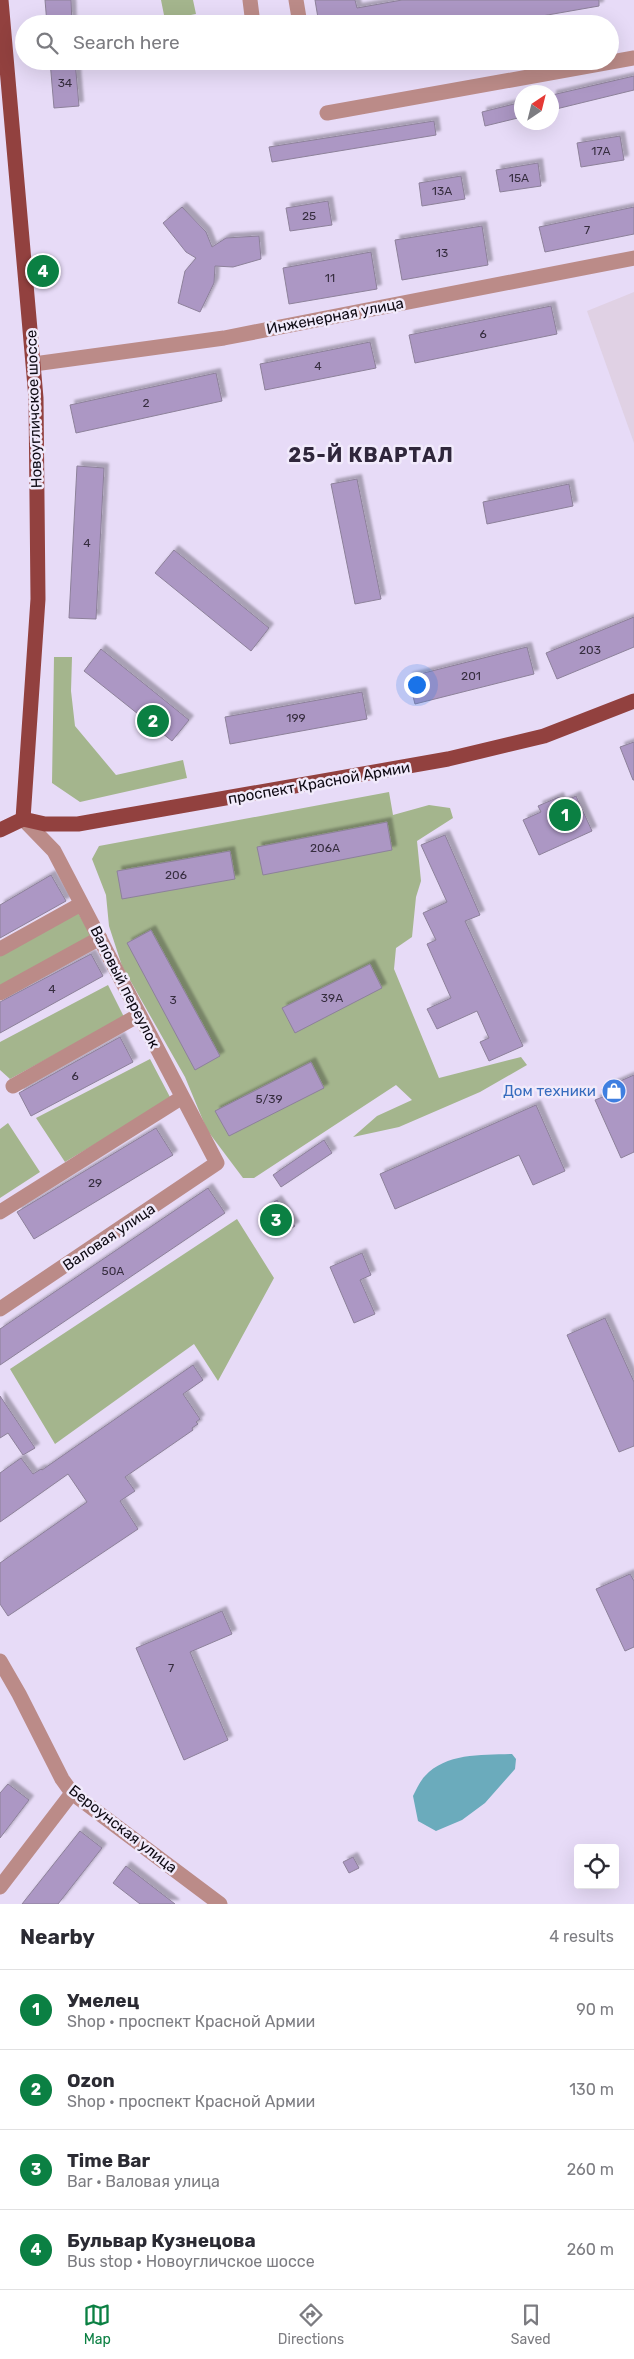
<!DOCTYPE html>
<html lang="en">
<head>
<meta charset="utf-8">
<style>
	:root { --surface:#fff; --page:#f2f2f3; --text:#2b2b33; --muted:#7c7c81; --line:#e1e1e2; --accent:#0b8043 }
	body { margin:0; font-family:Rubik,sans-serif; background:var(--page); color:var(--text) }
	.controls { position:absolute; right:15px; bottom:15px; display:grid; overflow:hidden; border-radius:5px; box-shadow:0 5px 20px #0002 }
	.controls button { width:45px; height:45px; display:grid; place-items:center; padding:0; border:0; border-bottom:1px solid var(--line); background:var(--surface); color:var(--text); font:25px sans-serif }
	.compass { position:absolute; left:514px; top:85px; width:45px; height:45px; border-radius:50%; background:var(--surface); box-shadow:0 5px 20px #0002; rotate:35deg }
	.you { position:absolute; left:416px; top:684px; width:18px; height:18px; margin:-12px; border:4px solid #fff; border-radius:50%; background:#1a73e8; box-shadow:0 0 0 8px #1a73e833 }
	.badge { display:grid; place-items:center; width:32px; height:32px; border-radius:50%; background:var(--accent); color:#fff; font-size:16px; font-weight:700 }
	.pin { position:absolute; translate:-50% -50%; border:2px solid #fff; box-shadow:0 1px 5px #0006 }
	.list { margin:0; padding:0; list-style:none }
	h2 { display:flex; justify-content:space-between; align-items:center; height:65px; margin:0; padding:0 20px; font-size:21px }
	h2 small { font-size:16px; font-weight:400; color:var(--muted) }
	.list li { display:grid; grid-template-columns:32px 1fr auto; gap:15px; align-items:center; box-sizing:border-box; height:80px; padding:0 20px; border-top:1px solid var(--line) }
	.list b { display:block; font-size:19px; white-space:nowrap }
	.list p { margin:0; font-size:16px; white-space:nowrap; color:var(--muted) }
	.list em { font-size:16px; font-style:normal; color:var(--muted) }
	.icon { flex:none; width:28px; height:28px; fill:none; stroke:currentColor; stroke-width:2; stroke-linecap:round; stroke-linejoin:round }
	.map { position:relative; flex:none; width:634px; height:1904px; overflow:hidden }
	.search { position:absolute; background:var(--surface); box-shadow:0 5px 20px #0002; left:15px; right:15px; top:15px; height:55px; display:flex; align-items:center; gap:12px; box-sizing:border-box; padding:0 18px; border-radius:28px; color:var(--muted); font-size:19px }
	.sheet { height:385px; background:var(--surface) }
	nav { display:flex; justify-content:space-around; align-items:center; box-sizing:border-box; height:70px; border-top:1px solid var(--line); background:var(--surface); font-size:14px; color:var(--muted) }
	nav a { display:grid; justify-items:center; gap:2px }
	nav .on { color:var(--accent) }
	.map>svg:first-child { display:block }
</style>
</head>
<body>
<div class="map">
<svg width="634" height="1904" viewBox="0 0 634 1904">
	<defs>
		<filter id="shadow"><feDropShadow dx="4.5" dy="-4.5" stdDeviation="1" flood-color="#0004"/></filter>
	</defs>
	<rect width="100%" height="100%" fill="#e7dbf7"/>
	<path fill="#e0d1e4" d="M 634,292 L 634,443 L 587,311 Z"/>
	<path fill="#a4b58d" d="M 161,0 L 193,0 L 196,14 L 165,20 Z
		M 54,657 L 72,657 L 71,691 L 75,726 L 116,775 L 183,760 L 187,778 L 80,802 L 52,783 Z
		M 389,792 L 393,815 L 429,805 L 450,808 L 453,818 L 417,841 L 421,881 L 416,897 L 412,937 L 396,948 L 394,969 L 439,1078 L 521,1057 L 527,1065 L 480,1092 L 399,1127 L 353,1137 L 377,1116 L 412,1100 L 396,1085 L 254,1178 L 243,1178 L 207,1130 L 185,1077 L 122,966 L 109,926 L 106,895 L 92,859 L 99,846 Z
		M 77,911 L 91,935 L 0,988 L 0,954 Z
		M 108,985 L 124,1017 L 10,1079 L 0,1070 L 0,1042 Z
		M 150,1059 L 171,1099 L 65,1162 L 36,1118 Z
		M 8,1123 L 40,1172 L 0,1198 L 0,1129 Z
		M 237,1219 L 274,1278 L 218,1381 L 194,1344 L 55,1444 L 10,1369 Z"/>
	<path fill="#6babbc" d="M 512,1754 L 516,1759 L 515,1769 L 485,1803 L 462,1820 L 436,1831 L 418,1821 L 413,1796 C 416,1790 420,1781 425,1776 C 446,1753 482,1755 512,1754 Z"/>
	<path fill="#ac97c4" stroke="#8d819a" filter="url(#shadow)" d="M 45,0 L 71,0 L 72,24 L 47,24 Z
		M 315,0 L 355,0 L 357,8 L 402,0 L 599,0 L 599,6 L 496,24 L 319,24 Z
		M 50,61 L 75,61 L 79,106 L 54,108 Z
		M 634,76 L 634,90 L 552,110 L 552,95 Z
		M 522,102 L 522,117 L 485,126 L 482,112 Z
		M 434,121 L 436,135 L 272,162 L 269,147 Z
		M 620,136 L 624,160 L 581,167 L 577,143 Z
		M 538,163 L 541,186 L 500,192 L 496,170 Z
		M 461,176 L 465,199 L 422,206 L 419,183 Z
		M 328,201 L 332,225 L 290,231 L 286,208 Z
		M 182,207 L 206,232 L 212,247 L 226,238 L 259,236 L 261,259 L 233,267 L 215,266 L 214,283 L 200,312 L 178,303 L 185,271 L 196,258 L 186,252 L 163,223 Z
		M 634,207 L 634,234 L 545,252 L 539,227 Z
		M 482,226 L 488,265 L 402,280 L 395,240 Z
		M 371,252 L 377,289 L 289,304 L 283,268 Z
		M 551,306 L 557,334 L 415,363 L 409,335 Z
		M 370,342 L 376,368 L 265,390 L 260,364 Z
		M 216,373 L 222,401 L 76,433 L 70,405 Z
		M 77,466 L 104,468 L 96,619 L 69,618 Z
		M 357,479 L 381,599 L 355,604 L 331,484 Z
		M 569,484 L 573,506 L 487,524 L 483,502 Z
		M 174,550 L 269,628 L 251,651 L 155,573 Z
		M 634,617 L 634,647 L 557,679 L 546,653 Z
		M 527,647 L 534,674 L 415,704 L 408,677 Z
		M 101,649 L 189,720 L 172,741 L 84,671 Z
		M 362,692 L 367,719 L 230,744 L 225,717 Z
		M 634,742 L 634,780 L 633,780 L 620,747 Z
		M 576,796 L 592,831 L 539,855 L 523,820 L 541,812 L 538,806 L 559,797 L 561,803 Z
		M 387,822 L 392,850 L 263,875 L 257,847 Z
		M 445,835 L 480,915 L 465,921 L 523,1046 L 489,1061 L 480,1042 L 489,1038 L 477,1011 L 437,1029 L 427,1009 L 451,998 L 427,944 L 436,940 L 423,913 L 447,902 L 421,845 Z
		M 230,851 L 235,879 L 122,899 L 117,871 Z
		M 51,875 L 66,901 L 0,938 L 0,905 Z
		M 151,930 L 220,1056 L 195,1070 L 127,943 Z
		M 91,954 L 103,976 L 0,1033 L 0,1002 Z
		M 370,964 L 382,988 L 295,1033 L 282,1008 Z
		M 120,1037 L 133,1062 L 31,1116 L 19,1093 Z
		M 311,1062 L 324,1088 L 229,1136 L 215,1111 Z
		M 634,1075 L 634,1152 L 621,1158 L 595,1100 L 605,1096 L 602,1089 Z
		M 536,1105 L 565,1171 L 533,1185 L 519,1155 L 395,1209 L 380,1174 Z
		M 156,1128 L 173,1155 L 34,1239 L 17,1212 Z
		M 324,1140 L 332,1153 L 281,1187 L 273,1175 Z
		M 208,1188 L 225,1213 L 0,1365 L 0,1329 Z
		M 277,1200 L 295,1226 L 283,1234 L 265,1208 Z
		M 362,1253 L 371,1275 L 360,1280 L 375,1314 L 354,1323 L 330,1267 Z
		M 605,1318 L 634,1382 L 634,1446 L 619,1452 L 567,1335 Z
		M 193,1365 L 203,1380 L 183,1394 L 200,1419 L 196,1422 L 198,1424 L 192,1428 L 193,1430 L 125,1477 L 135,1491 L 120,1501 L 138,1529 L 8,1616 L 0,1604 L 0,1563 L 87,1502 L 68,1474 L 0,1522 L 0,1473 L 21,1458 L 33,1474 L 41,1469 L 42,1470 Z
		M 0,1396 L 35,1448 L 23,1455 L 8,1433 L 0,1438 Z
		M 630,1574 L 634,1581 L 634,1647 L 625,1651 L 596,1589 Z
		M 222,1611 L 232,1634 L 190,1652 L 228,1740 L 184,1760 L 136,1648 Z
		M 8,1784 L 29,1800 L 0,1838 L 0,1793 Z
		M 80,1831 L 102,1848 L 58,1904 L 22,1904 Z
		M 353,1857 L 359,1868 L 349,1873 L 343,1862 Z
		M 126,1866 L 175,1904 L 140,1904 L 113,1883 Z"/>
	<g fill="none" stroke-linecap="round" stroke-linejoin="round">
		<path stroke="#bb8b88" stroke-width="15" d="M 250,0 L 253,24
			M 296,0 L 300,24
			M 327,113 L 634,58
			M 34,364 L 224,338 L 634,258
			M 0,949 L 81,904
			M 0,993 L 100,938
			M 13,1086 L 139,1015
			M 0,1212 L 181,1098
			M 0,1309 L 217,1163 L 54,851 L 23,819
			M 0,1661 L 19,1694 L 62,1779 L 72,1793 L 220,1904
			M 0,1887 L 72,1793"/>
		<path stroke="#92413f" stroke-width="15" d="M 1,0 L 36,398 L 38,599 L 23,819
			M 0,830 L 23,819 L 45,824 L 78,824 L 448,759 L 544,736 L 634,701"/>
	</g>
	<defs>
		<symbol id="shop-disc" viewBox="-11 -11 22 22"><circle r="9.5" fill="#3f7fe0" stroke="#f1eafb"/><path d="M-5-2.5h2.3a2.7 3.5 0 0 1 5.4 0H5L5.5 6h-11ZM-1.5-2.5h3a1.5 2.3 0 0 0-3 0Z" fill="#fff"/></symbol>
	</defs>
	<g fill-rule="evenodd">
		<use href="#shop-disc" x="600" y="1077" width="28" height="28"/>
	</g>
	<g text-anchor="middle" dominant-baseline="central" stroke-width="5" stroke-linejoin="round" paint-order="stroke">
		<g font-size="12" fill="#362d3f">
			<text x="65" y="83">34</text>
			<text x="601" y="151">17А</text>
			<text x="519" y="178">15А</text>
			<text x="442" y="191">13А</text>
			<text x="309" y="216">25</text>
			<text x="587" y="230">7</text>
			<text x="442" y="253">13</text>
			<text x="330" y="278">11</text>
			<text x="483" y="334">6</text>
			<text x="318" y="366">4</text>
			<text x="146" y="403">2</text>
			<text x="87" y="543">4</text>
			<text x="590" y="650">203</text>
			<text x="471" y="676">201</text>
			<text x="296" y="718">199</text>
			<text x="325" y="848">206А</text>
			<text x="176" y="875">206</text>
			<text x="52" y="989">4</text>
			<text x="332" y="998">39А</text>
			<text x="173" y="1000">3</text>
			<text x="75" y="1076">6</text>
			<text x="269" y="1099">5/39</text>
			<text x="95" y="1183">29</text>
			<text x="113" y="1271">50А</text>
			<text x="171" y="1668">7</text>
		</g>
		<g font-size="15" fill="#0e0a13" stroke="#f1eafb">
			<text transform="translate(335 316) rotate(-11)">Инженерная улица</text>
			<text transform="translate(34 409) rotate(-92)">Новоугличское шоссе</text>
			<text transform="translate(319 783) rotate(-10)">проспект Красной Армии</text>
			<text transform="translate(125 987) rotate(63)">Валовый переулок</text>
			<text transform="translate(109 1237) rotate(-34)">Валовая улица</text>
			<text transform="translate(123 1829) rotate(38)">Бероунская улица</text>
		</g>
		<g font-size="15" fill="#366cbe" stroke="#f1eafb" text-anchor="end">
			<text x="596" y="1091">Дом техники</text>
		</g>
		<g font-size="20" font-weight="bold" letter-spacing="1" fill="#2f263b" stroke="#f1eafb">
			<text x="371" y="455">25-Й КВАРТАЛ</text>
		</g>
	</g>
</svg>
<div class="controls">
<button><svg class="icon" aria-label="locate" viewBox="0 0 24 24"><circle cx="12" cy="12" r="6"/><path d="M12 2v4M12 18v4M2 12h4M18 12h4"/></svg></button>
</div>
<svg class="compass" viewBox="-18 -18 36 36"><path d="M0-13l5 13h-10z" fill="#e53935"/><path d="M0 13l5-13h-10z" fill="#7c7c81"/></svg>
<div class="you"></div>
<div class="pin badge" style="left:565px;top:815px">1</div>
<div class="pin badge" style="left:153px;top:721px">2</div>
<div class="pin badge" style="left:276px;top:1220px">3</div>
<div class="pin badge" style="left:43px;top:271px">4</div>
<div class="search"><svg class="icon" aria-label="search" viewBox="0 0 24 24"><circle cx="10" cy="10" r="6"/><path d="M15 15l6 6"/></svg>Search here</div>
</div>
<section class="sheet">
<h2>Nearby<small>4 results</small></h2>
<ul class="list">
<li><span class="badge">1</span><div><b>Умелец</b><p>Shop · проспект Красной Армии</p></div><em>90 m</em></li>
<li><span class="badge">2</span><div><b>Ozon</b><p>Shop · проспект Красной Армии</p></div><em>130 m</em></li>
<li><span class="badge">3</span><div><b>Time Bar</b><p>Bar · Валовая улица</p></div><em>260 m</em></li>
<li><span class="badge">4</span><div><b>Бульвар Кузнецова</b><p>Bus stop · Новоугличское шоссе</p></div><em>260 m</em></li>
</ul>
</section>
<nav>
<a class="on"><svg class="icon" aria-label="map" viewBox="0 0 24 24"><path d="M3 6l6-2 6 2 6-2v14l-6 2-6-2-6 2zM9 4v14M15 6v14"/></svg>Map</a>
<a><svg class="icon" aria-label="directions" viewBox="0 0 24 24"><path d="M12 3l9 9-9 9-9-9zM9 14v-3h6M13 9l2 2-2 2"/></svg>Directions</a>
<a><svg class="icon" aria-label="saved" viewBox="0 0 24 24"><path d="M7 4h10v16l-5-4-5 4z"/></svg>Saved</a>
</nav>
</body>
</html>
